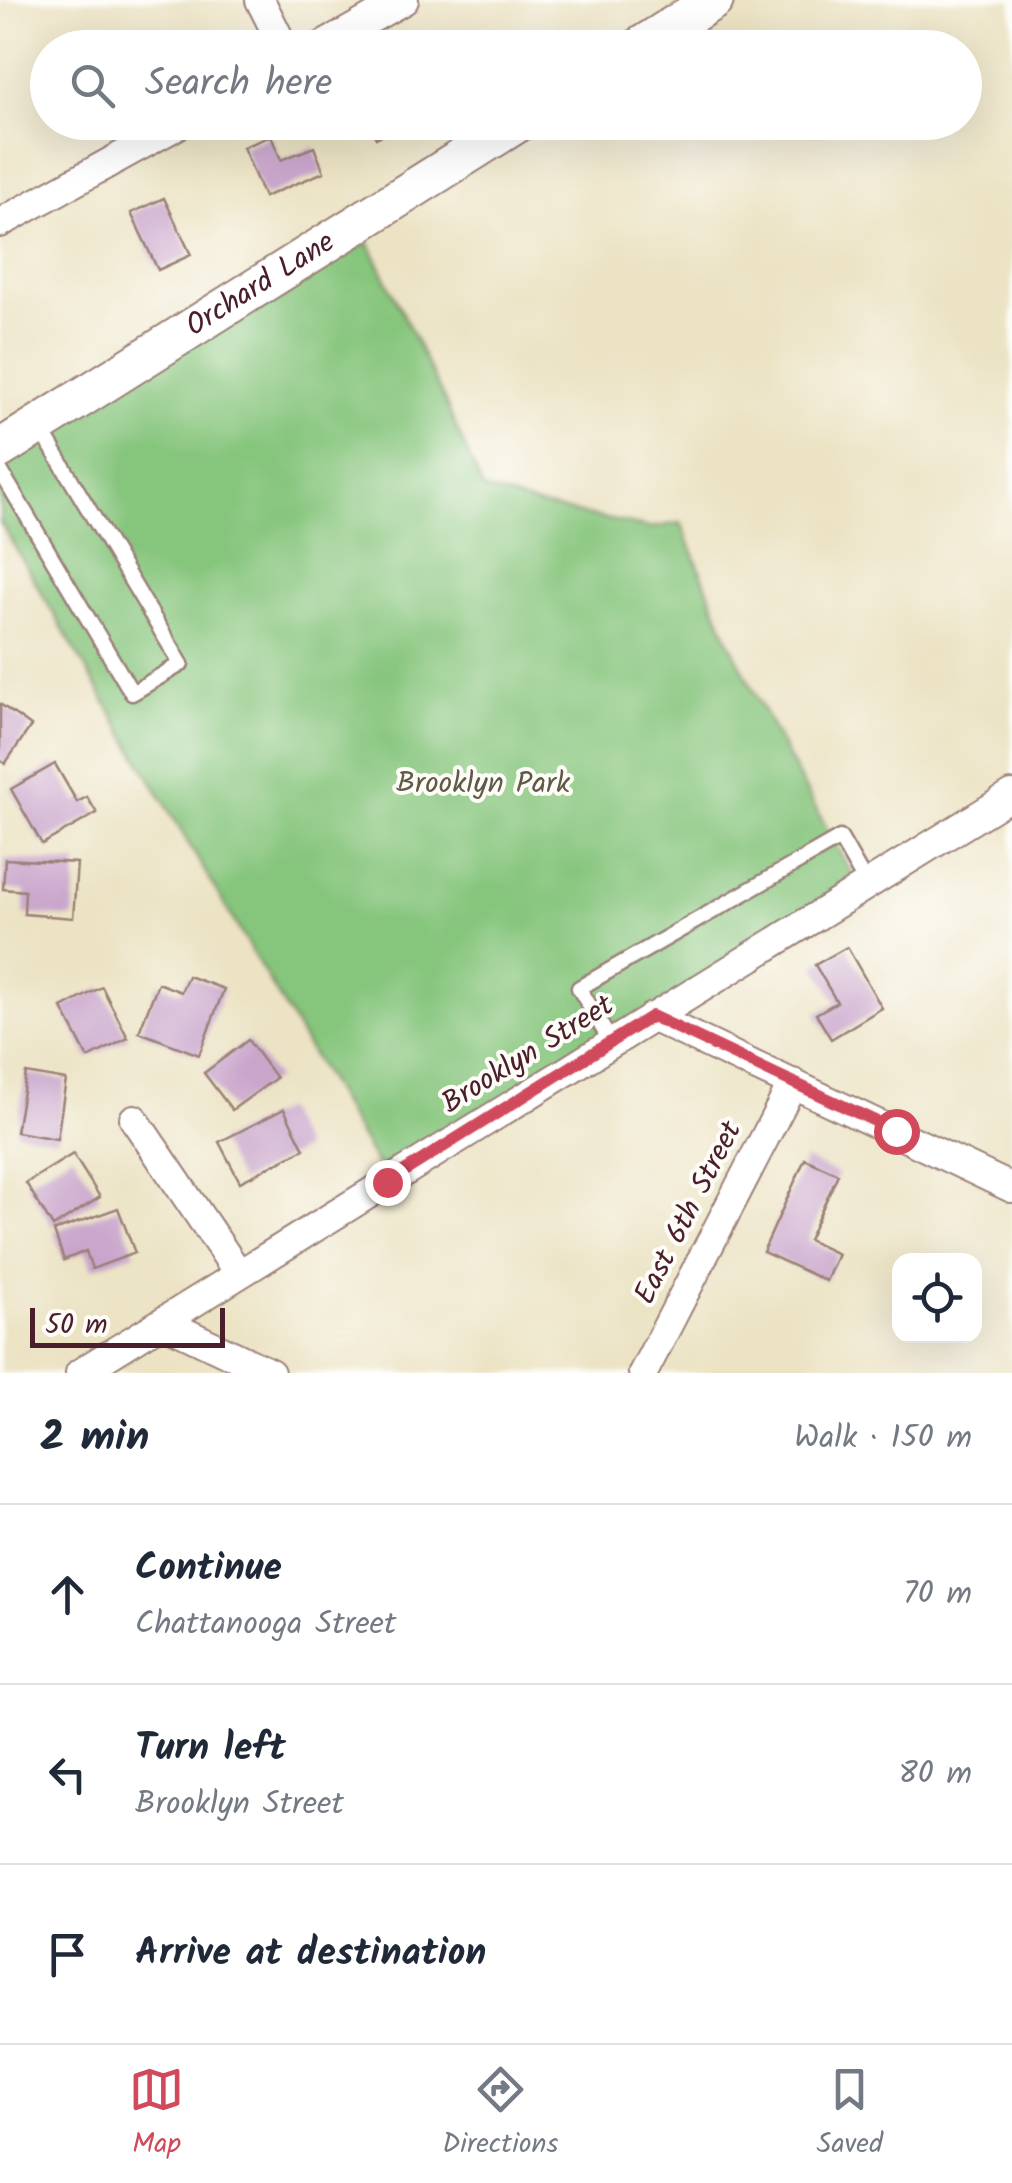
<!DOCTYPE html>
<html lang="en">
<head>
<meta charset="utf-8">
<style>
	:root { --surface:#fff; --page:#f2f2f3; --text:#1f2937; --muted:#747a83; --line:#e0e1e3; --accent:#d1495b }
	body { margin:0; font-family:Kalam,sans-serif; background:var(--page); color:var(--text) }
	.controls { position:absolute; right:30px; bottom:30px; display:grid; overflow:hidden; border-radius:20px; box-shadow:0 10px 40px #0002 }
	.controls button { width:90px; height:90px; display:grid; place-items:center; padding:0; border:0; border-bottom:2px solid var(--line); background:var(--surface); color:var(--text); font:50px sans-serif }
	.scale { position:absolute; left:30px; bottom:25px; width:195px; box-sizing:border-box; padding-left:10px; border:5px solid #4a1f2b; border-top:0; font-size:28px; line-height:35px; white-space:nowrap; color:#4a1f2b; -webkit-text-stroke:8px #fdfcf7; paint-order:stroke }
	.stop { position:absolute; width:30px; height:30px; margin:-22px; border:8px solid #d1495b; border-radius:50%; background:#fff }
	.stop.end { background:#d1495b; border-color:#fff; box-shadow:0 2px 10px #0008 }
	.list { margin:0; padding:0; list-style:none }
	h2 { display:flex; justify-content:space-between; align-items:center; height:130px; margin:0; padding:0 40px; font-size:42px }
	h2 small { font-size:32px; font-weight:400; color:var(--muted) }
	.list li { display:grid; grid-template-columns:65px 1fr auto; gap:30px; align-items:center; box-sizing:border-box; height:180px; padding:0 40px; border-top:2px solid var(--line) }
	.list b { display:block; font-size:38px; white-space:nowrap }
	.list p { margin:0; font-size:32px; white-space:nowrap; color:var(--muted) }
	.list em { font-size:32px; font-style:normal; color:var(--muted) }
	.icon { flex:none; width:55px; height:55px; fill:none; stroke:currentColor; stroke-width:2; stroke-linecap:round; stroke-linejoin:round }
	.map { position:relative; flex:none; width:1012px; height:1373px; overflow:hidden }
	.search { position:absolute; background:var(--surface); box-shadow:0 10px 40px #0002; left:30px; right:30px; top:30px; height:110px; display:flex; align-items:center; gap:25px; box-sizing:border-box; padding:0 35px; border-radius:55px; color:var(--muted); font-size:38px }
	.sheet { height:670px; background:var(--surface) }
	nav { display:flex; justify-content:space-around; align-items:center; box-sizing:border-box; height:140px; border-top:2px solid var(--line); background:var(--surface); font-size:28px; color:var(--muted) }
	nav a { display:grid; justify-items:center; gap:5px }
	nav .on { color:var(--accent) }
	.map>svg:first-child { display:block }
</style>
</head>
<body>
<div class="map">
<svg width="1012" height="1373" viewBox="0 0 1012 1373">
	<rect width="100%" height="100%" fill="#fdfcf7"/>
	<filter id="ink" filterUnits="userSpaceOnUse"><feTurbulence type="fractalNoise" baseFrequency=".01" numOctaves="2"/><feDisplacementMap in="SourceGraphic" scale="20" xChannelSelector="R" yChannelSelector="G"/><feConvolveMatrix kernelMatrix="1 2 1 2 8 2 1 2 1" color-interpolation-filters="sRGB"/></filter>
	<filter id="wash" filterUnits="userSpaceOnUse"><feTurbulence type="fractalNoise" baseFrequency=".0048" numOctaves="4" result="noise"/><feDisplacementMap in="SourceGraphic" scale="40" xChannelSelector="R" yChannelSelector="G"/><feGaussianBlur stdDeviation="2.25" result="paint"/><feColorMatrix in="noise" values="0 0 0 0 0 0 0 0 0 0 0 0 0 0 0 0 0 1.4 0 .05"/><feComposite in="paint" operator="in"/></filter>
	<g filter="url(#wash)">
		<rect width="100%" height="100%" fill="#ece3c4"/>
		<path fill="#85c57c" stroke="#687254" stroke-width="2.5" d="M 368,242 L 441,393 L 483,489 L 537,505 L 650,528 L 681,523 L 728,639 L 780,743 L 860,889 L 387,1182 L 0,522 L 0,451 Z"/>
		<g id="blocks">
			<path fill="#c9a5cc" d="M 368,122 L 407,122 L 376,138 Z
				M 271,136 L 281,160 L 314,147 L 324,172 L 264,197 L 243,147 Z
				M 164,198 L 191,255 L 158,270 L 131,213 Z
				M 0,704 L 31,726 L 5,764 L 0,760 Z
				M 55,764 L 77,802 L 87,797 L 97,813 L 42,844 L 11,789 Z
				M 5,859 L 77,863 L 73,918 L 24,914 L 25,891 L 3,889 Z
				M 847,947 L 882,1008 L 831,1039 L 816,1014 L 837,1002 L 815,965 Z
				M 188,976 L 224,989 L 199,1055 L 139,1032 L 158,983 L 181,992 Z
				M 102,987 L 128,1038 L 88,1058 L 62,1008 Z
				M 248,1040 L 276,1078 L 232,1110 L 204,1073 Z
				M 26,1073 L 66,1080 L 57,1139 L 16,1132 Z
				M 284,1109 L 304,1149 L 240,1182 L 219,1142 Z
				M 73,1154 L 100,1197 L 53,1227 L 26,1183 Z
				M 805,1159 L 838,1174 L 808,1240 L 838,1254 L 826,1281 L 763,1252 Z
				M 118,1208 L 135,1253 L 92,1269 L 86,1251 L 64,1260 L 54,1231 Z"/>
		</g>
	</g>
	<g filter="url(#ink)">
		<use href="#blocks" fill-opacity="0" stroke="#9b8178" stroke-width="2.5"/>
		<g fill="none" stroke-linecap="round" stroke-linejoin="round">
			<defs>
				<path id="lane" d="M 0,470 L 132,693 L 181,664 L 39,426
					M 611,1042 L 579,988 L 840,838 L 867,885"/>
				<path id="street" d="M 260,0 L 284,48
					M 319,48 L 404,0
					M 0,223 L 183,122
					M 652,1017 L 1012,1188
					M 134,1119 L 239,1274
					M 163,1322 L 270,1373
					M 80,1373 L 1012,795
					M 643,1373 L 793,1083"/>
				<g id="secondary">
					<path d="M 638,48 L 714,0"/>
					<path id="s1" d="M 0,449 L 519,122"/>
				</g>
			</defs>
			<use href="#lane" stroke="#9b8178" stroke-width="19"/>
			<use href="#street" stroke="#9b8178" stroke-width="32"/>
			<use href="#secondary" stroke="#9b8178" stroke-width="42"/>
			<use href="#lane" stroke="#fff" stroke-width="14"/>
			<use href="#street" stroke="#fff" stroke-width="28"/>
			<use href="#secondary" stroke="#fff" stroke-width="38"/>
		</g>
	</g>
	<g fill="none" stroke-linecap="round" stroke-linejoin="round" filter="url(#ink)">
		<path stroke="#d1495b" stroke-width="12" d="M 387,1182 L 652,1016 L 896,1131"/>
	</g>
	<g text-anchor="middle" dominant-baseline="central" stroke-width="8" stroke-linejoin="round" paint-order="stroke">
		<g font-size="30" fill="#4a1f2b" stroke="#fdfcf7">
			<text stroke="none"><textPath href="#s1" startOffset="308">Orchard Lane</textPath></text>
			<text transform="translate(528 1055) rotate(-32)">Brooklyn Street</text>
			<text transform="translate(689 1213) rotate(-63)">East 6th Street</text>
		</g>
		<g font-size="30" fill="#5f5947" stroke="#fdfcf7">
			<text x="483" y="784">Brooklyn Park</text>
		</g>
	</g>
</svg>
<div class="controls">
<button><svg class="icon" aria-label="locate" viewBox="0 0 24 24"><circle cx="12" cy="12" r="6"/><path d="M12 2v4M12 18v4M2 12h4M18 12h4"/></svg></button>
</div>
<div class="scale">50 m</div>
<div class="stop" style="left:896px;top:1131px"></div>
<div class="stop end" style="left:387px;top:1182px"></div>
<div class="search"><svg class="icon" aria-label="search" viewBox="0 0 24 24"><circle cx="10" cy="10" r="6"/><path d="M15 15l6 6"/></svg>Search here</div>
</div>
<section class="sheet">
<h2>2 min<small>Walk · 150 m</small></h2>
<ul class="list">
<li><svg class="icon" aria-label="ahead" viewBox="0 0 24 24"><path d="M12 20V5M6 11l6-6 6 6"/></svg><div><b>Continue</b><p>Chattanooga Street</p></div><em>70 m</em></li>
<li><svg class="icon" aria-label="left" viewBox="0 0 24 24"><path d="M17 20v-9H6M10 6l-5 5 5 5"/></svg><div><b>Turn left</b><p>Brooklyn Street</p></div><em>80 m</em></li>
<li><svg class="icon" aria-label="arrive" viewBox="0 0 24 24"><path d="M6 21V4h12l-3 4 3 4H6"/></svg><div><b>Arrive at destination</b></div></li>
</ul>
</section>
<nav>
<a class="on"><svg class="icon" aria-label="map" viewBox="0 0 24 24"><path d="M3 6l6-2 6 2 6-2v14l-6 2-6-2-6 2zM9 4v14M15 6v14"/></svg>Map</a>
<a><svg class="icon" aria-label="directions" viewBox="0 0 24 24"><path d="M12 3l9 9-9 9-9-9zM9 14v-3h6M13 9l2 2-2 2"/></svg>Directions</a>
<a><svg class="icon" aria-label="saved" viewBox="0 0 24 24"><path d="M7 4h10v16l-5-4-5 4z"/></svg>Saved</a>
</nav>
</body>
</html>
